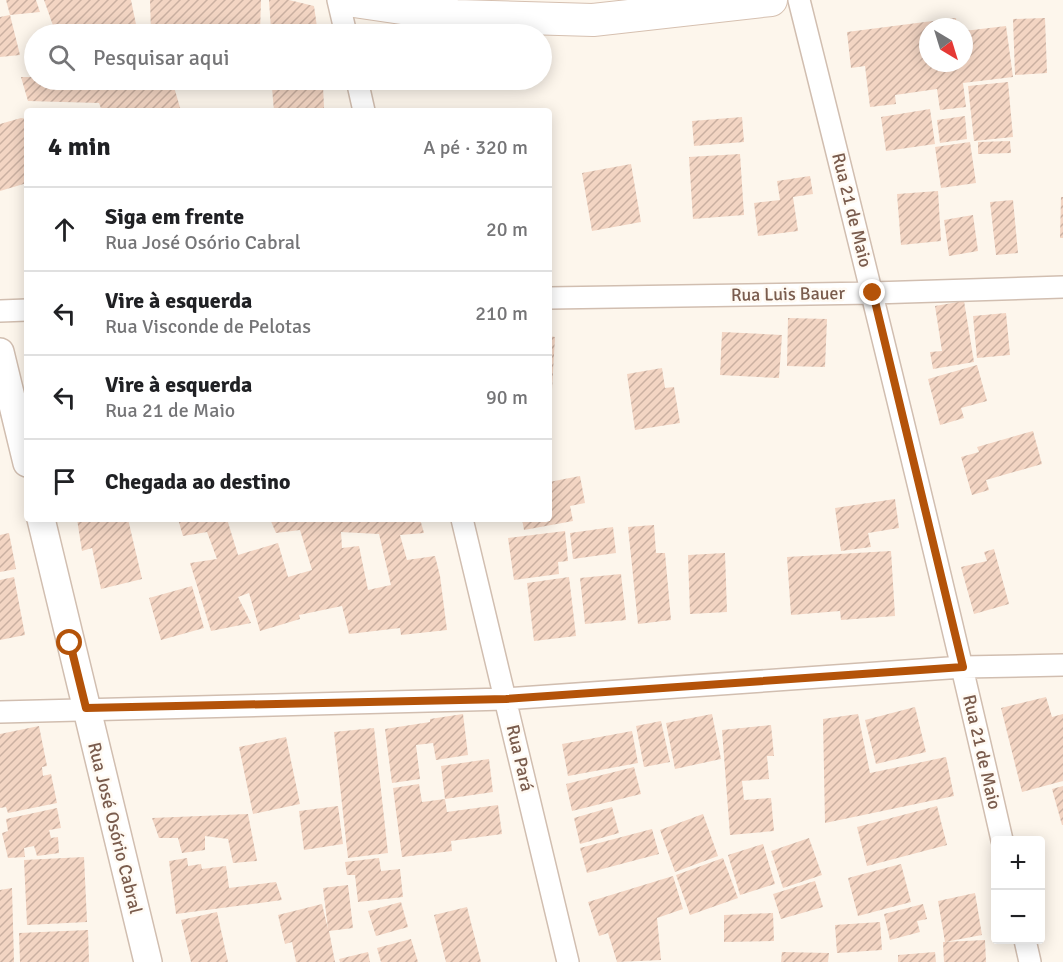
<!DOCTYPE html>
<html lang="pt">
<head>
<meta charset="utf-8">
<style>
	:root { --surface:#fff; --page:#f6f6f6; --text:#202124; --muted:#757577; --line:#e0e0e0 }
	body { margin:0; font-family:Signika,sans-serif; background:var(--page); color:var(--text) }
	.controls { position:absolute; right:18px; bottom:18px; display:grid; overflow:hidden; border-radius:6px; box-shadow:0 3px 15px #0003 }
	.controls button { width:54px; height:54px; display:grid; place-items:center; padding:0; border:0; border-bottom:2px solid var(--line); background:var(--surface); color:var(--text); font:30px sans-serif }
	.compass { position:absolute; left:919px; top:18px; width:54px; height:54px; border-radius:50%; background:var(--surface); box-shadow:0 3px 15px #0003; rotate:142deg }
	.stop { position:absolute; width:18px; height:18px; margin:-14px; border:4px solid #b45309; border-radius:50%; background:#fff }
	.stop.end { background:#b45309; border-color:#fff; box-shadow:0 2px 6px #0008 }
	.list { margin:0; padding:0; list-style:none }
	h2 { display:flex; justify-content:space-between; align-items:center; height:78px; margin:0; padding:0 24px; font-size:26px }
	h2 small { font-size:20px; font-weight:400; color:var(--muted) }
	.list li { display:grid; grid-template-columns:39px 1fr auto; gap:18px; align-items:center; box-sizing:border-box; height:84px; padding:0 24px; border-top:2px solid var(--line) }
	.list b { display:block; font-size:22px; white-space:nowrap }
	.list p { margin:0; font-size:20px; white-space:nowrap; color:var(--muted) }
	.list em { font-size:20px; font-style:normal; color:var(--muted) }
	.icon { flex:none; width:33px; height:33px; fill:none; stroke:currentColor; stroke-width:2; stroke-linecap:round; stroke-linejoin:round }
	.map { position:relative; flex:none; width:1063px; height:962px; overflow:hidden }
	.search { position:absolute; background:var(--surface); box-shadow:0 3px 15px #0003; left:24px; top:24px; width:528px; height:66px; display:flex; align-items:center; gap:15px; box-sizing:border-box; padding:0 21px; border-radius:33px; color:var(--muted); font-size:22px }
	.panel { position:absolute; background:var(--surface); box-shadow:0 3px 15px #0003; left:24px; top:108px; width:528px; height:414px; border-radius:6px }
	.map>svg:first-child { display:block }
</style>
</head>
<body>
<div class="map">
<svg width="1063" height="962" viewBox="0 0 1063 962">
	<defs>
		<pattern id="building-hatch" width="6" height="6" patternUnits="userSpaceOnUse" patternTransform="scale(1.5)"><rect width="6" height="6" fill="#f3d5c3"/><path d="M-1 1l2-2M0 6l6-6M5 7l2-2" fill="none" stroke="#cab0a1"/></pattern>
	</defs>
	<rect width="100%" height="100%" fill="#fdf6ec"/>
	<path fill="url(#building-hatch)" fill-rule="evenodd" d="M 6,0 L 36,0 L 40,12 L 10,15 Z
		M 44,0 L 131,0 L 138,34 L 56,34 Z
		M 150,0 L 261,0 L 260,33 L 218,27 L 219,34 L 151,34 Z
		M 269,0 L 289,0 L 314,6 L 318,34 L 257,34 L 271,30 Z
		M 10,15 L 20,55 L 0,57 L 0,17 Z
		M 956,18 L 957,27 L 928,27 L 928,63 L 964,63 L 964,31 L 1006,26 L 1013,77 L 963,83 L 966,107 L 940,110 L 937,89 L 895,95 L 896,104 L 870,107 L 865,66 L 851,68 L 847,32 Z
		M 1045,18 L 1047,73 L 1015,75 L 1013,19 Z
		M 21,77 L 34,77 L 34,80 L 172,80 L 181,111 L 102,111 L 99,103 L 28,101 Z
		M 261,80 L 318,80 L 318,82 L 262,85 Z
		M 1008,82 L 1013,137 L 974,141 L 968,86 Z
		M 323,85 L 324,108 L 274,111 L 272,88 Z
		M 930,109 L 935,144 L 886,151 L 881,117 Z
		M 965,116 L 967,139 L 940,143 L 937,120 Z
		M 742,117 L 744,142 L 694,146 L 692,121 Z
		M 21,118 L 27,119 L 27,183 L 0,191 L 0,124 Z
		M 1010,141 L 1011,153 L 978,154 L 978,142 Z
		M 970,142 L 976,183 L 941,188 L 935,147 Z
		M 740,154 L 744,215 L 693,219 L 689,157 Z
		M 631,164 L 641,222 L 592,231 L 582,173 Z
		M 810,176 L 813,194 L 793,197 L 798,231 L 758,236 L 754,203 L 780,200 L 777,181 Z
		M 938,191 L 941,241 L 901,245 L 897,194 Z
		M 1061,197 L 1063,197 L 1063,238 L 1060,238 Z
		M 1013,200 L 1018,253 L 996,255 L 990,202 Z
		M 973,215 L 978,251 L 949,256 L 944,220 Z
		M 964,301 L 974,362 L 933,369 L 930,352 L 942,351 L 935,306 Z
		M 1006,313 L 1010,355 L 977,358 L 973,316 Z
		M 788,318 L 827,319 L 825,367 L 787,366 Z
		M 722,332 L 782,335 L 779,378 L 720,375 Z
		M 549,336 L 555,337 L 552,390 L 549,390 Z
		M 977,365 L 987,401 L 961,408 L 964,418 L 940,425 L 928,379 Z
		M 662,368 L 665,388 L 674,387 L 680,423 L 635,430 L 627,374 Z
		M 1033,431 L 1042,464 L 986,480 L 989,490 L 972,495 L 961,457 L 979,452 L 977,447 Z
		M 580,476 L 585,503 L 570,506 L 573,521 L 524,530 L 522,519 L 549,519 L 549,482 Z
		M 895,499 L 899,528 L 868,533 L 871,547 L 841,551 L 835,508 Z
		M 77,519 L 128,519 L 142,579 L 101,589 L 92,548 L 82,551 Z
		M 178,519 L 227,519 L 238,555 L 278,543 L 288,577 L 312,570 L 300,530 L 276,533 L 270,519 L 420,519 L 424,533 L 400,535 L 407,560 L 435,556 L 440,576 L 447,630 L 401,635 L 400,628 L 349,634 L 342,606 L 299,615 L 300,619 L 260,631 L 249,593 L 238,597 L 251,623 L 211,631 L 190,563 L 217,559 L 207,532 L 183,536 ZM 341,532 L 379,534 L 391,585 L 368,590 L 359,546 L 342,548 Z
		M 654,525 L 656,553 L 665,553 L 671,620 L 638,624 L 628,527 Z
		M 613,527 L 616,553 L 573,559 L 570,533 Z
		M 565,531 L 568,561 L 558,562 L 559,574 L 514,580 L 508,538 Z
		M 9,533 L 16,569 L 0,572 L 0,535 Z
		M 994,549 L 1009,604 L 974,614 L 961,567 L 987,561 L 984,552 Z
		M 891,551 L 895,616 L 841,620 L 840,611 L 791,615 L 787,557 Z
		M 725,553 L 727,612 L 690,614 L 688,555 Z
		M 621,574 L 626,620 L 585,624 L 580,578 Z
		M 14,577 L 25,635 L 0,640 L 0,580 Z
		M 569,577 L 576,636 L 534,641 L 527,583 Z
		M 192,586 L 204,628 L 161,640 L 149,598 Z
		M 1046,697 L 1052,717 L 1063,714 L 1063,781 L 1022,792 L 1001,708 Z
		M 915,707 L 926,752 L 876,764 L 865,720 Z
		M 463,714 L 468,755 L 436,760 L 433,743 L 416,745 L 420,779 L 392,783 L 385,729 L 430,722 L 430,719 Z
		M 712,714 L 721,759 L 675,769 L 666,723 Z
		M 858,714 L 870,773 L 946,757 L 954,796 L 825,823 L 823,719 Z
		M 661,721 L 670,762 L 644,767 L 636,726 Z
		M 771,725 L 774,756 L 767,756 L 769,779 L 742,781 L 744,800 L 771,798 L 774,831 L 730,835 L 722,730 Z
		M 39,726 L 47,766 L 42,767 L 43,776 L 51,774 L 57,803 L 8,813 L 6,807 L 0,808 L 0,734 Z
		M 374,728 L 388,853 L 348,858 L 334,732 Z
		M 632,731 L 638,763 L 568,776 L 562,744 Z
		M 286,737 L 300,804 L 253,814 L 239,747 Z
		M 489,759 L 493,792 L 445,799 L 441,766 Z
		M 634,767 L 641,794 L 572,811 L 566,784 Z
		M 419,784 L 422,802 L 445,799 L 447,812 L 498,805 L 502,834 L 451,841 L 452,851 L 402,857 L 393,788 Z
		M 1063,786 L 1063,825 L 1062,825 L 1052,789 Z
		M 338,806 L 343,844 L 304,850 L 299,811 Z
		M 937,806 L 947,845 L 867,866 L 857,827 Z
		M 612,807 L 619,833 L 580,844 L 574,818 Z
		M 57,808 L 61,828 L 49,830 L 51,838 L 58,837 L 59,853 L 37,856 L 34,846 L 24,848 L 25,857 L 8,858 L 2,833 L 8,831 L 6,819 Z
		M 248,814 L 257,861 L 233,863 L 228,839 L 205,836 L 205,850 L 182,853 L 178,838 L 159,838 L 152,818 Z
		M 703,814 L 718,856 L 675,872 L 660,830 Z
		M 652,829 L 659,854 L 587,873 L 580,848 Z
		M 809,838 L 822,875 L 783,888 L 771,851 Z
		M 763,844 L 775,884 L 740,895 L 728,855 Z
		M 84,857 L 87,922 L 27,925 L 24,860 Z
		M 187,858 L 188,866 L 201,864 L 202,869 L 226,866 L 229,888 L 276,882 L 282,900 L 176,914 L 169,861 Z
		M 379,858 L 381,871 L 400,869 L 403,897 L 358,902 L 355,875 L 347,875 L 345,862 Z
		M 723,858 L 738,898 L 690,915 L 676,875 Z
		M 901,864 L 911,902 L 858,916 L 848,878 Z
		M 673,876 L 683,909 L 657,918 L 661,960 L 617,962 L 608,933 L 599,936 L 588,902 Z
		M 815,881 L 823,907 L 781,919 L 773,894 Z
		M 348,885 L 353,928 L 329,931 L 335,962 L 296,962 L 292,942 L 285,944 L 278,915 L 322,904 L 328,929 L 323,888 Z
		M 12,888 L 14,962 L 0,962 L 0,890 Z
		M 975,893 L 982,935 L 945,942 L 938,901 Z
		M 401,902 L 408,927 L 376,936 L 368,911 Z
		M 923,904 L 927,919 L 917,921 L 920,932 L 890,940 L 884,914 Z
		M 467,907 L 481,962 L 446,962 L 434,915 Z
		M 217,912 L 228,962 L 191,962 L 181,920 Z
		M 773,913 L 774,941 L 724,942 L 724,915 Z
		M 880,922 L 882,950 L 837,953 L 835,925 Z
		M 88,930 L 89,962 L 20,962 L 19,933 Z
		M 411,939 L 418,962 L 381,962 L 377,948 Z
		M 985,940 L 986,962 L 944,962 L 943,942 Z
		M 368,952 L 370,962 L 340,962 L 339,959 Z
		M 782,952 L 829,953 L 828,962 L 781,962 Z
		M 935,952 L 936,962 L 898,962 L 898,955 Z"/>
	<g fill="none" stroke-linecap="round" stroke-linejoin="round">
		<defs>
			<path id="minor" d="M 338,0 L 346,34
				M 799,0 C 869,280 938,559 1002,840
				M 357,80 L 364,111
				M 549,298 L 873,293 L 1063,287
				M 0,311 L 27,310
				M 462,519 L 568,962
				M 0,712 L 505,699 L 963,667 L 1063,665
				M 1025,940 L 1030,962"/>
			<path id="tertiary" d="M 0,352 L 27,463
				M 41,519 L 148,962"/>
			<path id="secondary" d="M 347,0 L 456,16 L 593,20 L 771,0"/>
		</defs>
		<use href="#minor" stroke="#d1beb0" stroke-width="24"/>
		<use href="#tertiary" stroke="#d1beb0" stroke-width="30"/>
		<use href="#secondary" stroke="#d6c0b0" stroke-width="34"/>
		<use href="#minor" stroke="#fff" stroke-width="21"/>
		<use href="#tertiary" stroke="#fff" stroke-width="27"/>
		<use href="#secondary" stroke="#fff" stroke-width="32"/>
	</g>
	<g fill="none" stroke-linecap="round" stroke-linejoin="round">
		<path stroke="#b45309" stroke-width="8" d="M 70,643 L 86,708 L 506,699 L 963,667 L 873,293"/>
	</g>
	<g text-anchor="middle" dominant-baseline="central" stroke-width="5" stroke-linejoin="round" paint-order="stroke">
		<g font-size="18" fill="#7a5c4d" stroke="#fffaf3">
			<text transform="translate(852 210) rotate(76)">Rua 21 de Maio</text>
			<text transform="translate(788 294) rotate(-1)">Rua Luis Bauer</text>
			<text transform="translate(982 752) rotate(77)">Rua 21 de Maio</text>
			<text transform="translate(520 758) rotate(77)">Rua Pará</text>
			<text transform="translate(115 828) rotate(76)">Rua José Osório Cabral</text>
		</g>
	</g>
</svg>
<div class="controls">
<button>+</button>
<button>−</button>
</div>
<svg class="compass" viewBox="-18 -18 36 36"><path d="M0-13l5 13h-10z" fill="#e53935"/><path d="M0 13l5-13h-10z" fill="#757577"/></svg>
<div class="stop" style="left:70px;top:643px"></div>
<div class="stop end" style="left:873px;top:293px"></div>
<div class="search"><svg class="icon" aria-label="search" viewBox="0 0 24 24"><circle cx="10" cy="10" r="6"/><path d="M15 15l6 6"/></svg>Pesquisar aqui</div>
<section class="panel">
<h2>4 min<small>A pé · 320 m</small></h2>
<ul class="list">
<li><svg class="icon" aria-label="ahead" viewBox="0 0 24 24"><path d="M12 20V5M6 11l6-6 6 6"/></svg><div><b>Siga em frente</b><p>Rua José Osório Cabral</p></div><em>20 m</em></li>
<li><svg class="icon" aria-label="left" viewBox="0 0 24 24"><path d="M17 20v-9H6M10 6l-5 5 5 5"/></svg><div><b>Vire à esquerda</b><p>Rua Visconde de Pelotas</p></div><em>210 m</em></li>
<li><svg class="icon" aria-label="left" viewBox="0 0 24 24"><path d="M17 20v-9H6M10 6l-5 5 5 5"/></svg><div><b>Vire à esquerda</b><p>Rua 21 de Maio</p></div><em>90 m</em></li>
<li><svg class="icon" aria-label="arrive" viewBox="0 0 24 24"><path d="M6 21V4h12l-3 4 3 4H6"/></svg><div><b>Chegada ao destino</b></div></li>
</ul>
</section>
</div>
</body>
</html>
